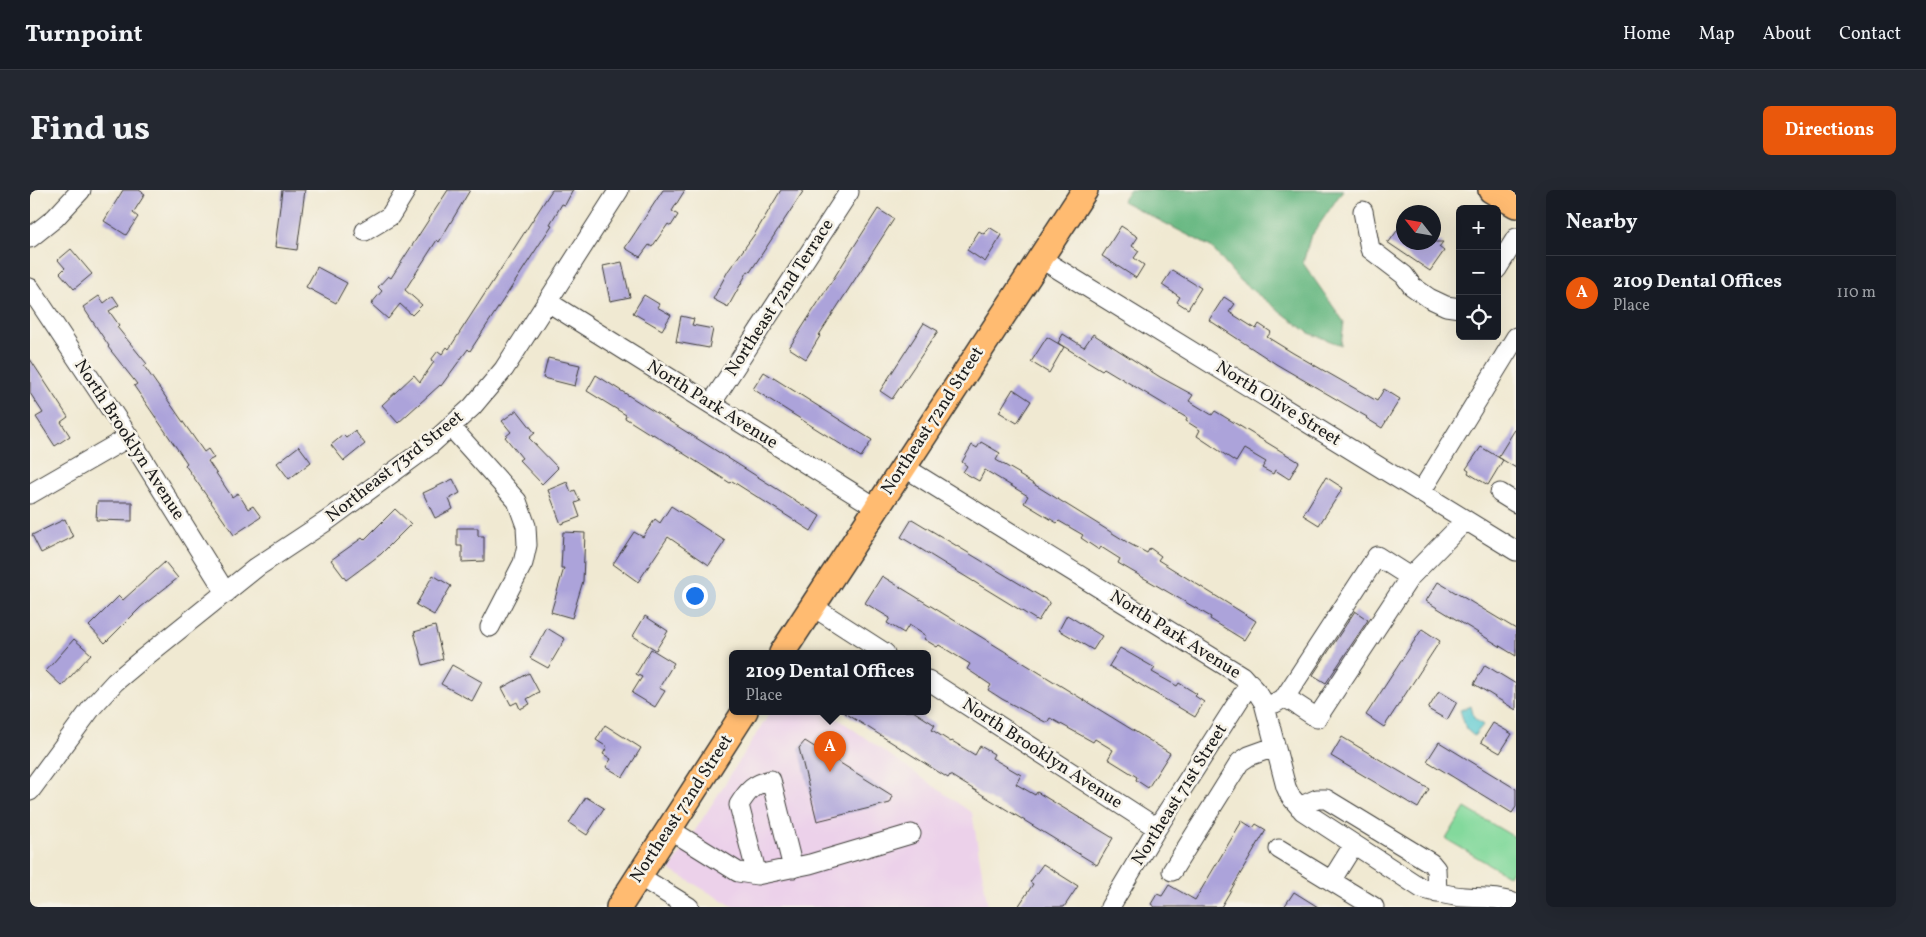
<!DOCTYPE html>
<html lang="en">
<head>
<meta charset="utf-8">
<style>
	:root { --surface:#171b24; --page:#242831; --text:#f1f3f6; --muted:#9ea1a6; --line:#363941; --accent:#ea580c }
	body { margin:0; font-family:Vollkorn,serif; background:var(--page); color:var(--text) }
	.controls { position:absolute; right:15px; top:15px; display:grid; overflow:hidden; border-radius:8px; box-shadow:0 5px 20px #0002 }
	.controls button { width:45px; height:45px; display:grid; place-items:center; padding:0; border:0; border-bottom:1px solid var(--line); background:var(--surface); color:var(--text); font:25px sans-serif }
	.compass { position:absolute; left:1366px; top:15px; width:45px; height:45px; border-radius:50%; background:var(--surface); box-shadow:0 5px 20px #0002; rotate:301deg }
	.you { position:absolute; left:664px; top:405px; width:18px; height:18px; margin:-12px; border:4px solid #fff; border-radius:50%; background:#1a73e8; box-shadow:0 0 0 8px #1a73e833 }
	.badge { display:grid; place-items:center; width:32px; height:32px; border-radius:50%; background:var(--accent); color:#fff; font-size:16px; font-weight:700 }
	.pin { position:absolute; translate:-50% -41px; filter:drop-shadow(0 1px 2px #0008) }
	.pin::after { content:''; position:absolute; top:26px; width:18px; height:15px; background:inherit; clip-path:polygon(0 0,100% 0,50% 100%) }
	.popup { position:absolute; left:699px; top:460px; width:202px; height:65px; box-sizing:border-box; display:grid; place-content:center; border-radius:8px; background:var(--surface); filter:drop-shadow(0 1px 4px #0005); font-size:16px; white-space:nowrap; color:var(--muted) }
	.popup b { font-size:19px; color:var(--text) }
	.popup::after { content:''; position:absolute; left:50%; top:100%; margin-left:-10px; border:10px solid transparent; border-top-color:var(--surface) }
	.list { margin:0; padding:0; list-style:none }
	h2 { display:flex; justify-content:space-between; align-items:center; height:65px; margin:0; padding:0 20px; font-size:21px }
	h2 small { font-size:16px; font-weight:400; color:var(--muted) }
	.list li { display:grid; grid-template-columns:32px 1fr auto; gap:15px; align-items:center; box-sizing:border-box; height:75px; padding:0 20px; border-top:1px solid var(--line) }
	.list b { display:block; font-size:19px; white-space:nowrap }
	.list p { margin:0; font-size:16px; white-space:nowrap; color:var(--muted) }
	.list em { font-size:16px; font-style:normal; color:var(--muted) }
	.icon { flex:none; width:28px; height:28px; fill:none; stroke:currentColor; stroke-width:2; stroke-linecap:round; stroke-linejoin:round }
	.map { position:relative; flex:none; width:1486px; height:717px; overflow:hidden; border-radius:8px }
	header { display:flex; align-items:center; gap:30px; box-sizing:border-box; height:70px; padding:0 25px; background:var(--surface); border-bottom:1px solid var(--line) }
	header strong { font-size:24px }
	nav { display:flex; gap:28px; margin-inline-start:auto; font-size:18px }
	.intro { display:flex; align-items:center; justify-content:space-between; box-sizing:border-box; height:120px; padding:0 30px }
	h1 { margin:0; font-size:35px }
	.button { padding:12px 22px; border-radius:8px; background:var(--accent); color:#fff; font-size:18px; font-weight:700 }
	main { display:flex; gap:30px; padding:0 30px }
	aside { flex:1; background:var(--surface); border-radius:8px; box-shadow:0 5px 20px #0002 }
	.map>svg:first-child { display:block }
</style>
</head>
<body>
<header>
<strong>Turnpoint</strong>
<nav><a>Home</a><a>Map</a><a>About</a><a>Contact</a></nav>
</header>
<div class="intro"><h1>Find us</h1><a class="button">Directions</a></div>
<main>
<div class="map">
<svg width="1486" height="717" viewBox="0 0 1486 717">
	<rect width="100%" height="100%" fill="#f7f3e8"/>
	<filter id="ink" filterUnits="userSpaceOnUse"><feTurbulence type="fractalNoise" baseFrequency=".02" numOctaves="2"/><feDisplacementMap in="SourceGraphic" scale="10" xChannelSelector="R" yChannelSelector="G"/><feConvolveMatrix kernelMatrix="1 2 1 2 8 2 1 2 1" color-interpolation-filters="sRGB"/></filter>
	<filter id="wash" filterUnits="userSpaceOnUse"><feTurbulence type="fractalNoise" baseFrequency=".0096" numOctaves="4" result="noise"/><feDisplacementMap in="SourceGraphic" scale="20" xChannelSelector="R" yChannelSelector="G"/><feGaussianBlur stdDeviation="1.12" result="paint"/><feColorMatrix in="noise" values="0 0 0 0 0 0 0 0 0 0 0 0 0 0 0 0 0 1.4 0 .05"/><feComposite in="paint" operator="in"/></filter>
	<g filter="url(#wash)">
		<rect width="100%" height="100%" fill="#f0e9d2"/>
		<path fill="#ecd1ea" d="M 741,521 L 797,521 L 942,623 L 958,717 L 704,717 L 640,680 Z"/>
		<path fill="#83d99c" stroke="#507a5c" d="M 1435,618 L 1486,648 L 1486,674 L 1479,686 L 1416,649 Z"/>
		<path fill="#6ab984" stroke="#436a50" d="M 1099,0 L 1313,0 L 1280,48 L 1273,73 L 1314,132 L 1311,155 L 1279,143 L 1210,91 L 1181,57 L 1092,11 Z"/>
		<path fill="#5dcad1" stroke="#3c7376" d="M 1441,516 L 1444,528 L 1453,535 L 1444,546 L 1436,539 L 1430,520 Z"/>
		<g id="blocks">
			<path fill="#aca3da" d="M 93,0 L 109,0 L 115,4 L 103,23 L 108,27 L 96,45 L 74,31 Z
				M 252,0 L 275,0 L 267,60 L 245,57 Z
				M 418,0 L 440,0 L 409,52 L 407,50 L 375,100 L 392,115 L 382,125 L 370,114 L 358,129 L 341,114 L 352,101 L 348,97 L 358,86 L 361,88 Z
				M 522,0 L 543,0 L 535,15 L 532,14 L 520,34 L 522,35 L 440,161 L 438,159 L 411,196 L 410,195 L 368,233 L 352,215 L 384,185 L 390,192 L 404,172 L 401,170 L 408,161 L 412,164 L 417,157 L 419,159 Z
				M 633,0 L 655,0 L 642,21 L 648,25 L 641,36 L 638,34 L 622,57 L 619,55 L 610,67 L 595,58 Z
				M 751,0 L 774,0 L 720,82 L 718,81 L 698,117 L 683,109 L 698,81 L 724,45 Z
				M 848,19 L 864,29 L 789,145 L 790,146 L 776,169 L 759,158 Z
				M 1374,31 L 1374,52 L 1413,52 L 1409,57 L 1414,61 L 1400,81 L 1357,52 L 1359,52 Z
				M 1091,36 L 1108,47 L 1102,56 L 1109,61 L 1104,68 L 1114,75 L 1106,88 L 1072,66 Z
				M 959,37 L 972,45 L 955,72 L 937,60 L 949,41 L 954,44 Z
				M 41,59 L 62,84 L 44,99 L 30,83 L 35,78 L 28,70 Z
				M 592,72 L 600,107 L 580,111 L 573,76 Z
				M 287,77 L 317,93 L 306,113 L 276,97 Z
				M 1142,80 L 1171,98 L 1158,119 L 1147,112 L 1150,107 L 1132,95 Z
				M 614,105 L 629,114 L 627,117 L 641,125 L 632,140 L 603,123 Z
				M 69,106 L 74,113 L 83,106 L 89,115 L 79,121 L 89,135 L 87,137 L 117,174 L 114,176 L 174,262 L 178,259 L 184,268 L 178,271 L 202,307 L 208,303 L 218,319 L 223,316 L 231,327 L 204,345 L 155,275 L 157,273 L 104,196 L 107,194 L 78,157 L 79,156 L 53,117 Z
				M 1194,107 L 1205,114 L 1199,122 L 1226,139 L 1229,134 L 1241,142 L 1237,147 L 1263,163 L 1347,211 L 1354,199 L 1370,209 L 1352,238 L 1336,228 L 1337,227 L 1246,174 L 1179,130 Z
				M 651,126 L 664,129 L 662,135 L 683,139 L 679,158 L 646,152 Z
				M 894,133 L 908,141 L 862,209 L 850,201 Z
				M 1033,144 L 1054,157 L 1063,144 L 1130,187 L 1163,205 L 1159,211 L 1182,225 L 1185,221 L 1269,272 L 1259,289 L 1245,280 L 1243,284 L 1232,278 L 1236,272 L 1214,259 L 1206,272 L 1167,246 L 1170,240 L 1156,231 L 1157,228 L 1074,178 L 1072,180 L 1028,153 Z
				M 1017,147 L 1034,157 L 1019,183 L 1001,172 Z
				M 518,168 L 550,175 L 545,196 L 513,188 Z
				M 0,169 L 38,227 L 31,232 L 40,246 L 25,256 L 6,227 L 13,223 L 0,203 Z
				M 734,182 L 842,250 L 831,267 L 723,199 Z
				M 566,185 L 790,326 L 781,341 L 702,291 L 700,293 L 623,244 L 622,245 L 595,228 L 596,225 L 557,201 Z
				M 983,199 L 1001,211 L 987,233 L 969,222 Z
				M 487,220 L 505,243 L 499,248 L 528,278 L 512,294 L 489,270 L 492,268 L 475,247 L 481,242 L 472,231 Z
				M 1486,238 L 1486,278 L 1468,267 Z
				M 325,241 L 335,254 L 314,271 L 301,255 L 313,245 L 316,248 Z
				M 951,252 L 970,263 L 966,270 L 990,284 L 989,285 L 1100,354 L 1117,363 L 1120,358 L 1131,366 L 1128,370 L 1226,431 L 1214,450 L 1180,429 L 1181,427 L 1088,373 L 1090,369 L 1071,357 L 1069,360 L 1051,348 L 1053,345 L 1029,331 L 1027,333 L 994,313 L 998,306 L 955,280 L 949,291 L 933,282 L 937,276 L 932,272 L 942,255 L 947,258 Z
				M 269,256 L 281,272 L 259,289 L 247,273 Z
				M 1451,257 L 1473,270 L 1458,295 L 1438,283 L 1439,281 L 1436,279 Z
				M 1296,287 L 1313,298 L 1289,335 L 1273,325 Z
				M 423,289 L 430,303 L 419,309 L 423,319 L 405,328 L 393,303 Z
				M 537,292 L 541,302 L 545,300 L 550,311 L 545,313 L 550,327 L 531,334 L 518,300 Z
				M 67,312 L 102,312 L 102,331 L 66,330 Z
				M 641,316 L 695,351 L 679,375 L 638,347 L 608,392 L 583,374 L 604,342 L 613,347 L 625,329 L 630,333 Z
				M 365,319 L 381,334 L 351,364 L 316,390 L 301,370 L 332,348 L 334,350 Z
				M 35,329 L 43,347 L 11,363 L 2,345 Z
				M 882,329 L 1020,412 L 1008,431 L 871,347 Z
				M 427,338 L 448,338 L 448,346 L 454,346 L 454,371 L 432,372 L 432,356 L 427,356 Z
				M 533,342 L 555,343 L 553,391 L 542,428 L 521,422 L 534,378 L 531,378 Z
				M 135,372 L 148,388 L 111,417 L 75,453 L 59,436 L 89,406 L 93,410 Z
				M 403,385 L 421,396 L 404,425 L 386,415 Z
				M 852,386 L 1140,563 L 1118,598 L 1106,590 L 1107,587 L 1078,569 L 1083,560 L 1065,549 L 1063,552 L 1020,528 L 1017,533 L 972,509 L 958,500 L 961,495 L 937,479 L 940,474 L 909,455 L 907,457 L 894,449 L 896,446 L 879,435 L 874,443 L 857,433 L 860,428 L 835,413 Z
				M 1408,392 L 1486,439 L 1486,466 L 1396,411 Z
				M 1325,421 L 1338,430 L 1296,493 L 1283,485 Z
				M 1037,425 L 1072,446 L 1063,460 L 1029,440 Z
				M 615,426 L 638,441 L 626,460 L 603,446 Z
				M 405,436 L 413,469 L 393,475 L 384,442 Z
				M 517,438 L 535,449 L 518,478 L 500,468 Z
				M 1392,439 L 1410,451 L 1354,537 L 1336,525 Z
				M 44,449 L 61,464 L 32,496 L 16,481 Z
				M 1090,458 L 1125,478 L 1122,482 L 1147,496 L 1149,493 L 1167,504 L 1165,506 L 1174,512 L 1165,527 L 1079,476 Z
				M 621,459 L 644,473 L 629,498 L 635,501 L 625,517 L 602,503 L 612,487 L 606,484 Z
				M 422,475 L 452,492 L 442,511 L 411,494 Z
				M 1455,475 L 1486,494 L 1486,520 L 1444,494 Z
				M 499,483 L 509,502 L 497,509 L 500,514 L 490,519 L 487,512 L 481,515 L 472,498 Z
				M 1409,501 L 1427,512 L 1417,530 L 1398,519 Z
				M 812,521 L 883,521 L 905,535 L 902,540 L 921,552 L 922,551 L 945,565 L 950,556 L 964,564 L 962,568 L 991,585 L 986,594 L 1005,605 L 1007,602 L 1083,648 L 1067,675 L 920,585 L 918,588 Z
				M 1463,533 L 1482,544 L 1470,563 L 1451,552 Z
				M 575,535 L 611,558 L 593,587 L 576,577 L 581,569 L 573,564 L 577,557 L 566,550 Z
				M 1312,547 L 1399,599 L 1388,618 L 1301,566 Z
				M 775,551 L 863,606 L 860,613 L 787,631 L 769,558 Z
				M 1409,552 L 1486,599 L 1486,617 L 1482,623 L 1397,571 Z
				M 556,607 L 574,618 L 557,645 L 539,633 Z
				M 1212,631 L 1223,638 L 1226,634 L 1236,640 L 1191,717 L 1125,717 L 1121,714 L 1127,704 L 1132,706 L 1139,695 L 1165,710 Z
				M 1013,674 L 1048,696 L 1034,717 L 988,717 L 1003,694 L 1000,692 Z
				M 1264,702 L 1288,717 L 1254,717 Z"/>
		</g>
	</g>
	<g filter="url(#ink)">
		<use href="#blocks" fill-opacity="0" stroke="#3c3b37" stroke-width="1"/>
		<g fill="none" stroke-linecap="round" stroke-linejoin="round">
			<defs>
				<path id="minor" d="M 1333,21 L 1340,59 L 1374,85 L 1382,96 L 1399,108 L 1416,116 L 1430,118
					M 335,41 L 360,26 L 376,0
					M 0,48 L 25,28 L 51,0
					M 1010,68 L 1486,361
					M 1467,79 L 1486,48
					M 0,98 L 99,247 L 196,403
					M 518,112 L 847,318
					M 681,214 L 819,2
					M 421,237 L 487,311 L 496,336 L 497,355 L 493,373 L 460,437
					M 874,277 L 1212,486 L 1229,505 L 1234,513 L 1256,597 L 1260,606 L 1273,621 L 1391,698 C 1405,702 1419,706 1434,707 C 1453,708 1469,707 1486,714
					M 1391,302 L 1486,147
					M 1470,303 L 1486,313
					M 0,304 L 99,247
					M 782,416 L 855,463
					M 898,490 L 1127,638
					M 1255,507 L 1287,528 L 1380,387 L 1436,330
					M 1245,513 L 1255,507 L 1347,366 L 1380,387
					M 0,601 L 63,516 L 85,492 L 110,471 L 227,377 L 298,330 L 399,256 L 442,217 L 474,179 L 589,0
					M 1269,617 L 1287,609 L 1296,609 L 1401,673 L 1406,679 L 1407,703
					M 639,639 L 708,682 L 727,685 L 780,674 L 881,644
					M 1249,659 L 1344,717
					M 1142,681 L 1210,572 L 1219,566 L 1244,557
					M 727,685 L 709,615 C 718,600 724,594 741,590 L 763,678
					M 609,686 L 659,717
					M 1301,691 L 1324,654
					M 1080,717 L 1127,638 L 1220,493"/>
				<path id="major" d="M 1461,0 L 1486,15
					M 752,463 L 1055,0
					M 589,717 L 715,521"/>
			</defs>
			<use href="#minor" stroke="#3c3b37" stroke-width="21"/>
			<use href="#major" stroke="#3c3b37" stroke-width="28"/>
			<use href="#minor" stroke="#fff" stroke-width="19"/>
			<use href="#major" stroke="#ffbb71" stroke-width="25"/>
		</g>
	</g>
	<g text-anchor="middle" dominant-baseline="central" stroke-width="5" stroke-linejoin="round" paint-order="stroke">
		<g font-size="18" fill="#1c1c1c" stroke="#f7f3e8">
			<text transform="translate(750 108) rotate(-57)">Northeast 72nd Terrace</text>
			<text transform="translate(1248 214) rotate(32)">North Olive Street</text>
			<text transform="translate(682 215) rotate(32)">North Park Avenue</text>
			<text transform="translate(903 231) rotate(-57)">Northeast 72nd Street</text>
			<text transform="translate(99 250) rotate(57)">North Brooklyn Avenue</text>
			<text transform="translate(365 277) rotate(-38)">Northeast 73rd Street</text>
			<text transform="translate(1145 445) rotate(32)">North Park Avenue</text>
			<text transform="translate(1012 564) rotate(33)">North Brooklyn Avenue</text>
			<text transform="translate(1150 605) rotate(-58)">Northeast 71st Street</text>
			<text transform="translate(652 619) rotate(-57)">Northeast 72nd Street</text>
		</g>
	</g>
</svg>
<div class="controls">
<button>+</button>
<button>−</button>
<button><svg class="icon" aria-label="locate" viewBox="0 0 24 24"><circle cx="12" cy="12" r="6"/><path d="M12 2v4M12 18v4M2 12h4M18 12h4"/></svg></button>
</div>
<svg class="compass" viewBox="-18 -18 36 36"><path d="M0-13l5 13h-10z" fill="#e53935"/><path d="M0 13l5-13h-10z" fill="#9ea1a6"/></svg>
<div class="you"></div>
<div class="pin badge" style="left:800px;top:582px">A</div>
<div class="popup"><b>2109 Dental Offices</b>Place</div>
</div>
<aside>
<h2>Nearby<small></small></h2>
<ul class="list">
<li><span class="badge">A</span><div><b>2109 Dental Offices</b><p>Place</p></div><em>110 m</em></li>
</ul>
</aside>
</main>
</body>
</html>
